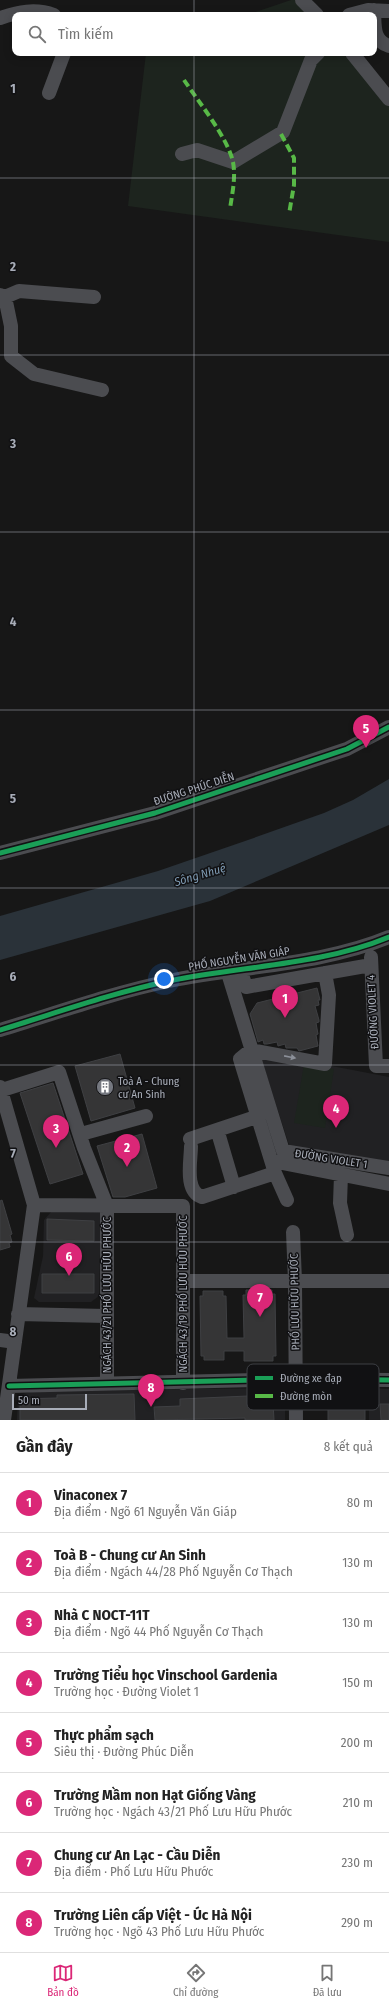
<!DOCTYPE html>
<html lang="vi">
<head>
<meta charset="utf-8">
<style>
	:root { --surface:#fff; --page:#f6f6f6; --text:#222; --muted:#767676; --line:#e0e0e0; --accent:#db2777 }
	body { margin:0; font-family:"Fira Sans Condensed",sans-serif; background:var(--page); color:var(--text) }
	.scale { position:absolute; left:12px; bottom:10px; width:75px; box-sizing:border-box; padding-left:4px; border:2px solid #a8adb8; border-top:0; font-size:11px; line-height:14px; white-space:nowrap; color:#a8adb8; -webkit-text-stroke:3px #111113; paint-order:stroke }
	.you { position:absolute; left:164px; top:979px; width:14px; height:14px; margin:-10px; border:3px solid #fff; border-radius:50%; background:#1a73e8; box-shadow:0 0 0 6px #1a73e833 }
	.badge { display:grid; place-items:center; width:26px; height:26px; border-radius:50%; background:var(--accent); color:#fff; font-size:13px; font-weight:700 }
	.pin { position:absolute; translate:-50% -33px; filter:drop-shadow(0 1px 2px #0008) }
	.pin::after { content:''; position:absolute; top:21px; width:14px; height:12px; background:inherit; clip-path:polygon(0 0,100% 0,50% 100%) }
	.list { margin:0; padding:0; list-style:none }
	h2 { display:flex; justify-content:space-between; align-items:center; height:52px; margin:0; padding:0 16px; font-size:17px }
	h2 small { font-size:13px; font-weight:400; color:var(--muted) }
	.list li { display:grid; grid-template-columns:26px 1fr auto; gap:12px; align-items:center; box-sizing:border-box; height:60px; padding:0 16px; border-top:1px solid var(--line) }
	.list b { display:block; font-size:15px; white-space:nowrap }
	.list p { margin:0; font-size:13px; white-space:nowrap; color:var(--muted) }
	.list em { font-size:13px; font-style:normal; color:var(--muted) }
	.icon { flex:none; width:22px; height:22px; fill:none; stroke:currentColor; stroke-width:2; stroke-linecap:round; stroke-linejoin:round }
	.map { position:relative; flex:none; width:389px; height:1420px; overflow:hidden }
	.search { position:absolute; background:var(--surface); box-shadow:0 2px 10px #0003; left:12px; right:12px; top:12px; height:44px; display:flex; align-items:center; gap:10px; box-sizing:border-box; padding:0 14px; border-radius:8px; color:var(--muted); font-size:15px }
	.sheet { height:532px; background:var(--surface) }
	nav { display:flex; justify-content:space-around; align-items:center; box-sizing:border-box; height:56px; border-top:1px solid var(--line); background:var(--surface); font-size:11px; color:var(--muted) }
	nav a { display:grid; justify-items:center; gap:2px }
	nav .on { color:var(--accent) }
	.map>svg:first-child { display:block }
</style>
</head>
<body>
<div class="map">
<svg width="389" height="1420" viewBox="0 0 389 1420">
	<rect width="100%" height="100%" fill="#171717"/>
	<path fill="#212123" d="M 259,1052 L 389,1077 L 389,1164 L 290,1148 Z
		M 51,1212 L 101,1212 L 99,1296 L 91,1302 L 39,1302 L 34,1298 L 43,1256 L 44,1220 Z
		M 279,1388 L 285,1394 L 285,1420 L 17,1420 L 18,1395 L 35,1391 Z
		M 369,1388 L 389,1389 L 389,1420 L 369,1420 Z"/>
	<path fill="#1d241e" d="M 291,0 L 302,0 L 317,15 L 247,15 Z
		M 146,53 L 352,53 L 389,98 L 389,242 L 128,206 Z
		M 304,1064 L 334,1069 L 325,1128 L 294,1123 Z"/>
	<path fill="#2a3239" d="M 389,779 L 389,825 L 210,901 L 0,960 L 0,916 L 158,871 L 248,840 L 324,813 L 353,800 Z"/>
	<path fill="#353536" stroke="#3f4043" d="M 317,988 L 320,1000 L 318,1000 L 319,1005 L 315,1006 L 319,1020 L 319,1022 L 316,1023 L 318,1034 L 316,1035 L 318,1046 L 299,1051 L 297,1048 L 286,1048 L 285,1044 L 278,1046 L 277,1042 L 267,1044 L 264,1044 L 263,1040 L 258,1042 L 250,1014 L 257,1003 Z
		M 120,1054 L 135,1108 L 91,1121 L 75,1066 Z
		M 53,1083 L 83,1174 L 50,1184 L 20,1093 Z
		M 142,1134 L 157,1188 L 125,1197 L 113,1197 L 97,1146 Z
		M 2,1200 L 12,1234 L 10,1235 L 12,1242 L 9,1243 L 10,1247 L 0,1250 L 0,1201 Z
		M 47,1219 L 94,1221 L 94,1241 L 47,1240 Z
		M 42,1274 L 94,1274 L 94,1293 L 42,1293 Z
		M 246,1290 L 272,1290 L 272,1294 L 275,1294 L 276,1356 L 273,1356 L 273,1361 L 244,1361 L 244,1351 L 224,1351 L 224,1360 L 204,1360 L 204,1356 L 201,1356 L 200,1296 L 203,1296 L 203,1291 L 223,1291 L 223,1296 L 226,1296 L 227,1338 L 244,1338 L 243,1295 L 246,1295 Z
		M 134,1394 L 135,1420 L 20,1420 L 20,1399 L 57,1398 L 57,1395 Z
		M 248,1396 L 248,1404 L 273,1403 L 274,1420 L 245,1420 L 245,1418 L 155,1420 L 154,1407 L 180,1406 L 180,1399 Z
		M 328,1403 L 365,1403 L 365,1420 L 328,1420 Z
		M 380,1404 L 389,1404 L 389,1420 L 381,1420 Z"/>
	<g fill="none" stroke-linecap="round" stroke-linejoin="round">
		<path stroke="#4b4c50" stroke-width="14" d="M 302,0 L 317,15
			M 374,10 C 375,25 372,40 389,46
			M 349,15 L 368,10 L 389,11
			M 0,18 C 18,12 35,8 54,15
			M 352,53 L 389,99
			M 49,93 L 64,53
			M 182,154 L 197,150 L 233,162 L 283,132 L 311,60 L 318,53
			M 0,295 L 5,297 L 11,326 L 11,356 L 34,374 L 102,390
			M 5,297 L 19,291 L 94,297
			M 0,853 L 155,813 L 347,749 L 389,727
			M 371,957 L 376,1066 L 389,1066
			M 240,968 L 246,987 L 371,965
			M 227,970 L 283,1151 L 389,1168
			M 0,1030 C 56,1013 112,993 169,981 C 241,966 322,965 389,937
			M 251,1050 L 325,1064 L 329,995 L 325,973
			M 251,1050 L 240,1059 L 275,1173 L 287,1200
			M 0,1087 L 34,1205 L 4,1420
			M 2,1090 L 59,1072 L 84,1148 L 107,1206 L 107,1384
			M 81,1134 L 146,1116
			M 219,1136 L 234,1187
			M 190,1139 L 259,1116
			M 191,1146 C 191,1161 184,1191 202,1197 L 275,1173
			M 272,1161 L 389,1184
			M 341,1175 L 340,1203 L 347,1235
			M 34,1205 L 183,1206 L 183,1383
			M 293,1232 L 295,1281 L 296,1420
			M 183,1281 L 389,1281
			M 18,1314 L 106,1316
			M 0,1340 L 15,1342
			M 9,1386 L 296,1379 L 389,1380"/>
		<path stroke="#58b947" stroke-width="4" stroke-dasharray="8 4" stroke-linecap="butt" d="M 184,80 C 198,101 228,138 233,162 C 236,178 232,194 230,209
			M 281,134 L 294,158 L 294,185 L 289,214"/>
		<defs>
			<path id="cycleway" d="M 0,853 L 155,813 L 347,749 L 389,727
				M 0,1030 C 56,1013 112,993 169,981 C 241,966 322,965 389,937
				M 9,1386 L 296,1379 L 389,1380"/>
		</defs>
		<use href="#cycleway" stroke="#111113" stroke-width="8"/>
		<use href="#cycleway" stroke="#1a9f57" stroke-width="5"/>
	</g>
	<defs><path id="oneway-solid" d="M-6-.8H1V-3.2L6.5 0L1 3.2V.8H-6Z"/></defs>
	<use fill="#8c9099" href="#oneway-solid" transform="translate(290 1057) rotate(11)"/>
	<path fill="none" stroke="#a8adb8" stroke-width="1" stroke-opacity="0.55" d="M 194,0 L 194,15M 194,53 L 194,1420M 0,178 L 389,178M 0,355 L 389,355M 0,532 L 389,532M 0,710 L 389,710M 0,888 L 389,888M 0,1065 L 389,1065M 0,1242 L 389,1242"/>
	<defs>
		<symbol id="building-disc" viewBox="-11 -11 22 22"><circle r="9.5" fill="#757880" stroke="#111113"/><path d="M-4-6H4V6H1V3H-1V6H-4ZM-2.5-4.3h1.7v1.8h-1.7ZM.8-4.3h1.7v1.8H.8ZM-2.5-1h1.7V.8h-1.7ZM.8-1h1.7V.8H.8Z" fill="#fff"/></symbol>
	</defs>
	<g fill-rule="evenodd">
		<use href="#building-disc" x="95" y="1077" width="20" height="20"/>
	</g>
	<g text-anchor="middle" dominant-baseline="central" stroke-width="3" stroke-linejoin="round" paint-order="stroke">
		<g font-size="11" fill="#a8adb8" stroke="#111113">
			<text transform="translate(194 789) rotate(-18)">ĐƯỜNG PHÚC DIỄN</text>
			<text transform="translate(239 959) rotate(-9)">PHỐ NGUYỄN VĂN GIÁP</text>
			<text transform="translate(373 1012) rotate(-93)">ĐƯỜNG VIOLET 4</text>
			<text transform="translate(331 1159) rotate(9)">ĐƯỜNG VIOLET 1</text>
			<text transform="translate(183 1294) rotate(-90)">NGÁCH 43/19 PHỐ LƯU HỮU PHƯỚC</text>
			<text transform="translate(107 1295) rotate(-90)">NGÁCH 43/21 PHỐ LƯU HỮU PHƯỚC</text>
			<text transform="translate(295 1302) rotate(-91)">PHỐ LƯU HỮU PHƯỚC</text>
		</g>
		<g font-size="11" fill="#a8adb8" stroke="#111113" text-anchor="start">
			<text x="118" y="1081">Toà A - Chung<tspan x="118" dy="13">cư An Sinh</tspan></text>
		</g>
		<g font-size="12" font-style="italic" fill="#7f9bb3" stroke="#111113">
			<text transform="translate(200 875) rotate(-16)">Sông Nhuệ</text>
		</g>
	</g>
	<rect x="247" y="1364" width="132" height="46" rx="6" fill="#111113" stroke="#3e4045" stroke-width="1"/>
	<rect x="255" y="1376" width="18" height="4" fill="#1a9f57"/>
	<rect x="255" y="1394" width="18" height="4" fill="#58b947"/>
	<g font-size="11" fill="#a8adb8">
		<text x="280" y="1382">Đường xe đạp</text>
		<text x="280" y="1400">Đường mòn</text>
	</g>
	<g font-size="13" text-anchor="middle" font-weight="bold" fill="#a8adb8" stroke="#111113" stroke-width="3" stroke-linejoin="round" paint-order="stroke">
		<text x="13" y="93">1</text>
		<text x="13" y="271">2</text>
		<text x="13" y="448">3</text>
		<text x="13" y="626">4</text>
		<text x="13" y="803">5</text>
		<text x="13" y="981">6</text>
		<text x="13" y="1158">7</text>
		<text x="13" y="1336">8</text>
	</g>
</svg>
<div class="scale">50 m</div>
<div class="you"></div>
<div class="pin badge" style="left:285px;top:1018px">1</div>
<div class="pin badge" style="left:127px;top:1167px">2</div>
<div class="pin badge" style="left:56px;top:1148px">3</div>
<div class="pin badge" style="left:336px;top:1128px">4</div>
<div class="pin badge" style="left:366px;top:748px">5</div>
<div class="pin badge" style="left:69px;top:1276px">6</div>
<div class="pin badge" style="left:260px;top:1317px">7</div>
<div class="pin badge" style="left:151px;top:1407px">8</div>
<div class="search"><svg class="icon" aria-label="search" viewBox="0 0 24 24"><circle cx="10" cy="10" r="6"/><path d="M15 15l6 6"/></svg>Tìm kiếm</div>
</div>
<section class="sheet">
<h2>Gần đây<small>8 kết quả</small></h2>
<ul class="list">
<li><span class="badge">1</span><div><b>Vinaconex 7</b><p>Địa điểm · Ngõ 61 Nguyễn Văn Giáp</p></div><em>80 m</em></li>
<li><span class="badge">2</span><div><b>Toà B - Chung cư An Sinh</b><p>Địa điểm · Ngách 44/28 Phố Nguyễn Cơ Thạch</p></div><em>130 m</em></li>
<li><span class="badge">3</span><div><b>Nhà C NOCT-11T</b><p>Địa điểm · Ngõ 44 Phố Nguyễn Cơ Thạch</p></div><em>130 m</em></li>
<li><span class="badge">4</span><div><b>Trường Tiểu học Vinschool Gardenia</b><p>Trường học · Đường Violet 1</p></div><em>150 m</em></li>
<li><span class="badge">5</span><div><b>Thực phẩm sạch</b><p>Siêu thị · Đường Phúc Diễn</p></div><em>200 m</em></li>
<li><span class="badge">6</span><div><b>Trường Mầm non Hạt Giống Vàng</b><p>Trường học · Ngách 43/21 Phố Lưu Hữu Phước</p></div><em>210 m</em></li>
<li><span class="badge">7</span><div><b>Chung cư An Lạc - Cầu Diễn</b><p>Địa điểm · Phố Lưu Hữu Phước</p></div><em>230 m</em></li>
<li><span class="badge">8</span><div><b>Trường Liên cấp Việt - Úc Hà Nội</b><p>Trường học · Ngõ 43 Phố Lưu Hữu Phước</p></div><em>290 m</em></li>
</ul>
</section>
<nav>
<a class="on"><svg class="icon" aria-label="map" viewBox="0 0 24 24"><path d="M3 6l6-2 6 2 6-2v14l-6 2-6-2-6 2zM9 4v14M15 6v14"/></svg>Bản đồ</a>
<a><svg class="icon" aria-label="directions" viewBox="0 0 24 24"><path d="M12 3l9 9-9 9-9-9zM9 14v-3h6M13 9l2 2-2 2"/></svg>Chỉ đường</a>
<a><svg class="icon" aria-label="saved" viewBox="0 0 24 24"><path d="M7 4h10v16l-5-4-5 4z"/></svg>Đã lưu</a>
</nav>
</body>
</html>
